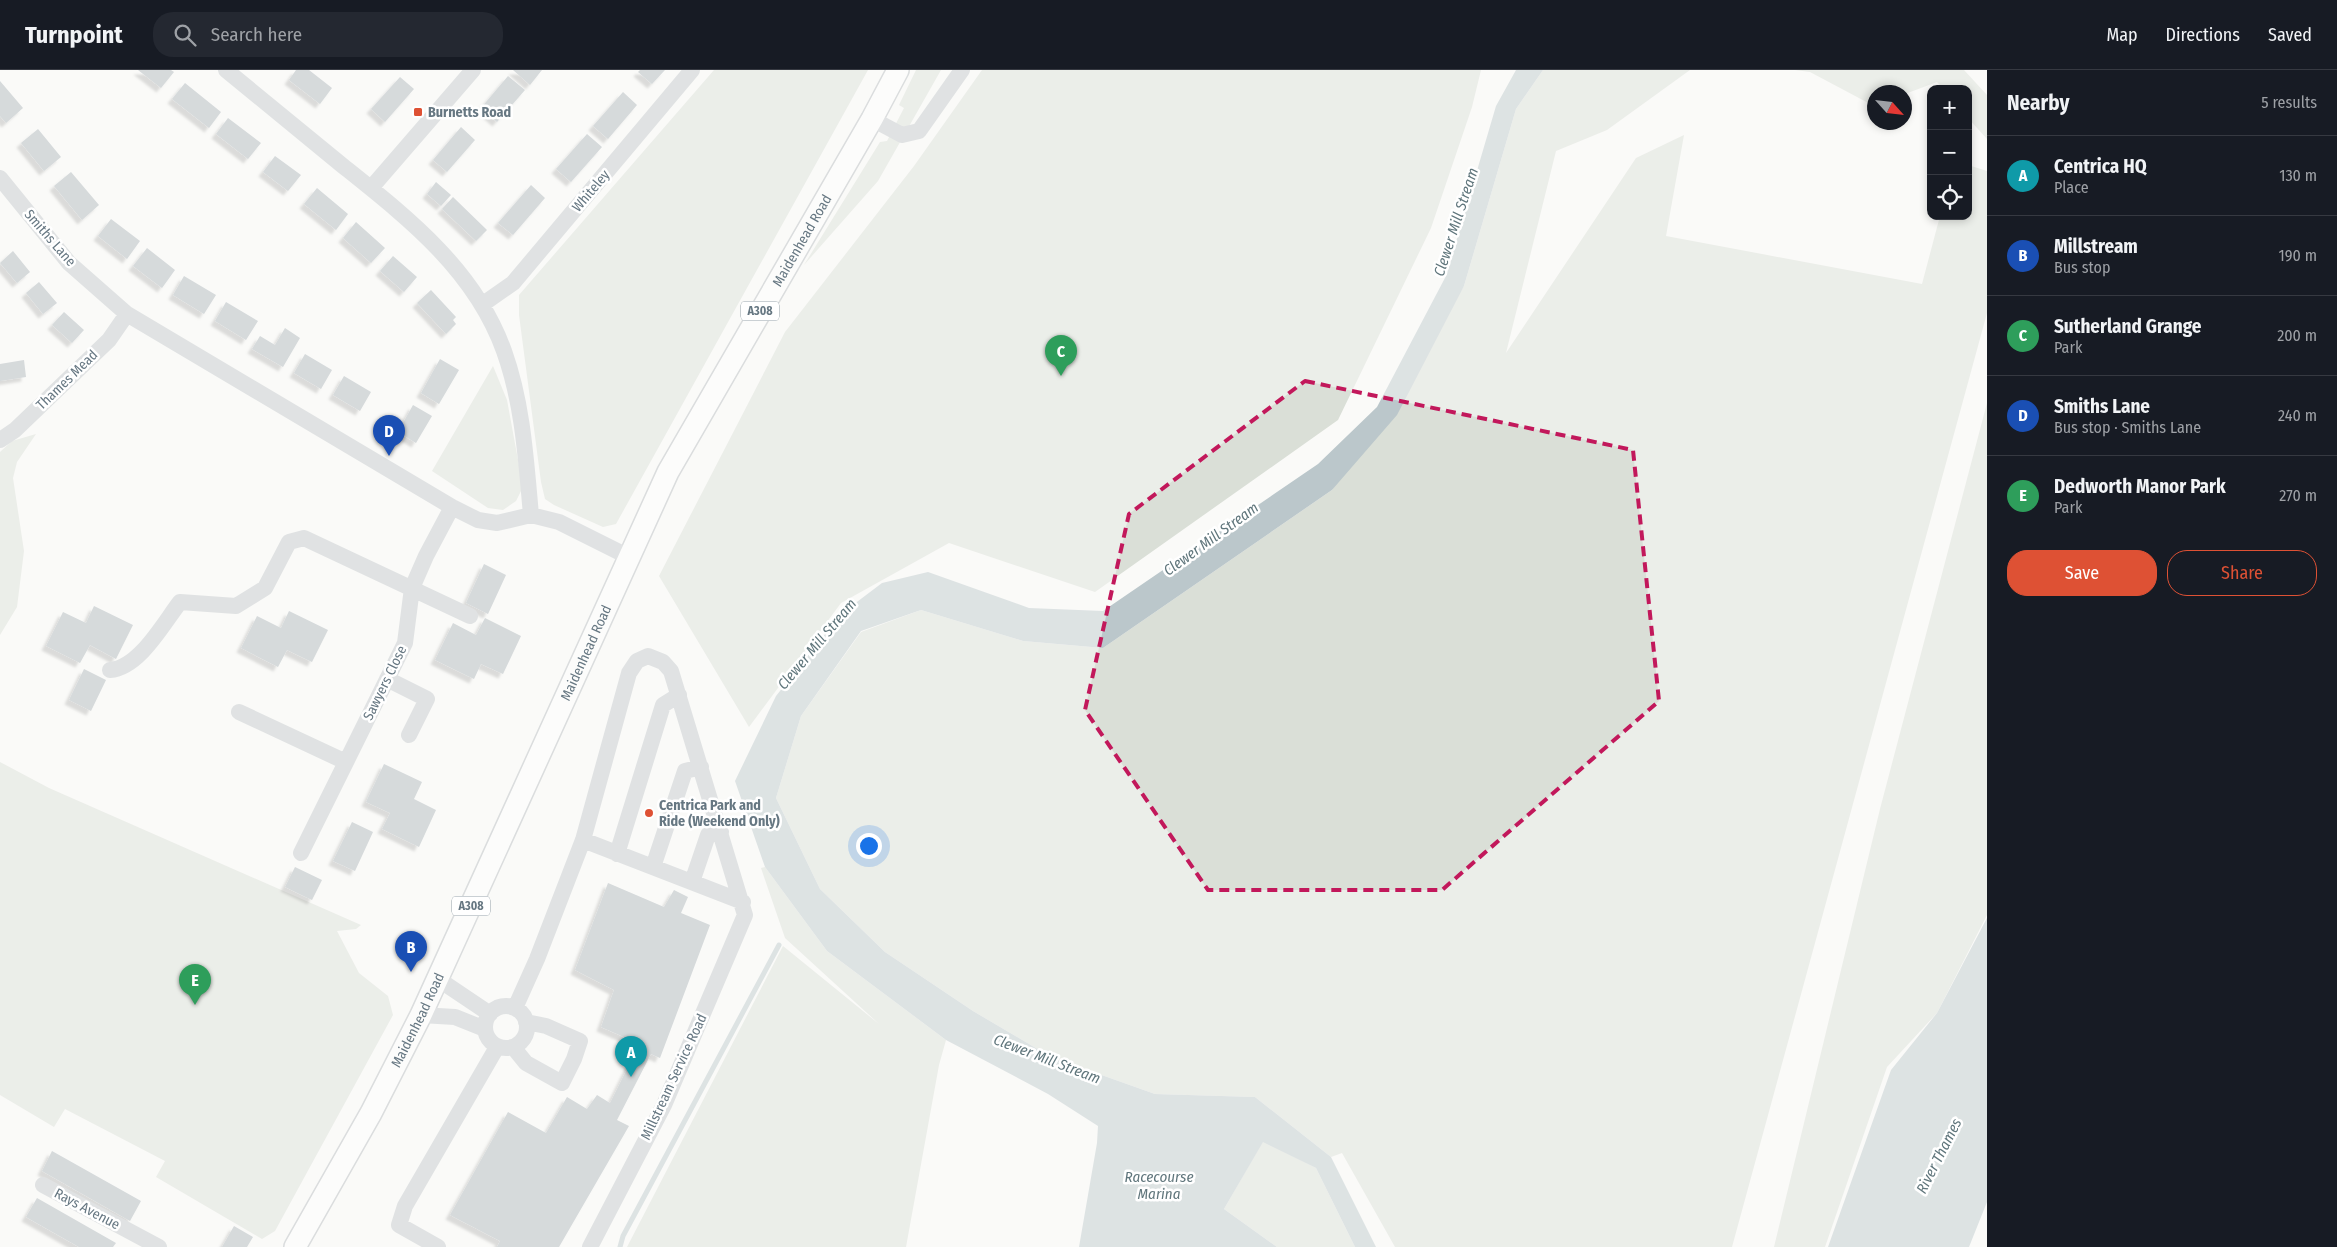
<!DOCTYPE html>
<html lang="en">
<head>
<meta charset="utf-8">
<style>
	:root { --surface:#171b24; --page:#242831; --text:#f1f3f6; --muted:#9ea1a6; --line:#363941; --accent:#de5134 }
	body { margin:0; font-family:"Fira Sans Condensed",sans-serif; background:var(--page); color:var(--text) }
	.controls { position:absolute; right:15px; top:15px; display:grid; overflow:hidden; border-radius:10px; box-shadow:0 2px 8px #0003 }
	.controls button { width:45px; height:45px; display:grid; place-items:center; padding:0; border:0; border-bottom:1px solid var(--line); background:var(--surface); color:var(--text); font:25px sans-serif }
	.compass { position:absolute; left:1867px; top:15px; width:45px; height:45px; border-radius:50%; background:var(--surface); box-shadow:0 2px 8px #0003; rotate:117deg }
	.you { position:absolute; left:868px; top:775px; width:18px; height:18px; margin:-12px; border:4px solid #fff; border-radius:50%; background:#1a73e8; box-shadow:0 0 0 8px #1a73e833 }
	.badge { display:grid; place-items:center; width:32px; height:32px; border-radius:50%; background:var(--accent); color:#fff; font-size:16px; font-weight:700 }
	.pin { position:absolute; translate:-50% -41px; filter:drop-shadow(0 1px 2px #0008) }
	.pin::after { content:''; position:absolute; top:26px; width:18px; height:15px; background:inherit; clip-path:polygon(0 0,100% 0,50% 100%) }
	.list { margin:0; padding:0; list-style:none }
	h2 { display:flex; justify-content:space-between; align-items:center; height:65px; margin:0; padding:0 20px; font-size:21px }
	h2 small { font-size:16px; font-weight:400; color:var(--muted) }
	.list li { display:grid; grid-template-columns:32px 1fr auto; gap:15px; align-items:center; box-sizing:border-box; height:80px; padding:0 20px; border-top:1px solid var(--line) }
	.list b { display:block; font-size:19px; white-space:nowrap }
	.list p { margin:0; font-size:16px; white-space:nowrap; color:var(--muted) }
	.list em { font-size:16px; font-style:normal; color:var(--muted) }
	.actions { display:flex; gap:10px; padding:15px 20px }
	.actions a { flex:1; padding:11px 0; border:1px solid var(--accent); border-radius:20px; text-align:center; font-size:18px; color:var(--accent) }
	.actions .main { background:var(--accent); color:#fff }
	.icon { flex:none; width:28px; height:28px; fill:none; stroke:currentColor; stroke-width:2; stroke-linecap:round; stroke-linejoin:round }
	.map { position:relative; flex:none; width:1987px; height:1177px; overflow:hidden }
	header { display:flex; align-items:center; gap:30px; box-sizing:border-box; height:70px; padding:0 25px; background:var(--surface); border-bottom:1px solid var(--line) }
	header strong { font-size:24px }
	nav { display:flex; gap:28px; margin-inline-start:auto; font-size:18px }
	.search { width:350px; height:45px; background:var(--page); display:flex; align-items:center; gap:12px; box-sizing:border-box; padding:0 18px; border-radius:20px; color:var(--muted); font-size:19px }
	main { display:flex }
	aside { flex:1; background:var(--surface) }
	.map>svg:first-child { display:block }
</style>
</head>
<body>
<header>
<strong>Turnpoint</strong>
<div class="search"><svg class="icon" aria-label="search" viewBox="0 0 24 24"><circle cx="10" cy="10" r="6"/><path d="M15 15l6 6"/></svg>Search here</div>
<nav><a>Map</a><a>Directions</a><a>Saved</a></nav>
</header>
<main>
<div class="map">
<svg width="1987" height="1177" viewBox="0 0 1987 1177">
	<defs>
		<filter id="shadow"><feDropShadow dx="-4.5" dy="4.5" stdDeviation="1" flood-color="#0004"/></filter>
	</defs>
	<rect width="100%" height="100%" fill="#fafaf8"/>
	<path fill="#dadfd7" d="M 714,0 L 868,0 L 616,454 L 603,457 L 554,435 L 545,429 L 541,412 L 519,245 L 519,225 Z
		M 916,0 L 941,0 L 878,111 L 804,195 L 880,72 L 887,71 L 904,38 L 899,35 Z
		M 982,0 L 1481,0 L 1472,37 L 1431,158 L 1338,350 L 1095,522 L 949,473 L 841,533 L 749,657 L 659,506 L 785,262 L 914,96 Z
		M 1543,0 L 1690,0 L 1607,60 L 1556,81 L 1506,283 L 1636,88 L 1684,65 L 1666,166 L 1922,214 L 1940,146 L 1968,146 L 1968,95 L 1987,101 L 1987,243 L 1732,1177 L 1395,1177 L 1342,1083 L 1331,1087 L 1255,1027 L 1155,1024 L 1051,987 L 973,941 L 885,882 L 820,819 L 776,728 L 801,646 L 861,562 L 921,540 L 1023,571 L 1103,578 L 1332,420 L 1464,216 L 1516,39 Z
		M 1795,0 L 1964,0 L 1987,25 L 1987,69 L 1968,48 L 1968,19 L 1943,19 L 1937,12 L 1905,24 L 1904,22 L 1874,22 L 1874,36 L 1810,2 Z
		M 493,296 L 507,330 L 523,417 L 516,431 L 503,440 L 488,438 L 432,401 Z
		M 1987,333 L 1987,845 L 1937,943 L 1887,997 L 1825,1177 L 1774,1177 L 1880,739 Z
		M 36,364 L 17,392 L 13,408 L 24,481 L 17,537 L 0,565 L 0,382 L 12,371 Z
		M 0,692 L 49,718 L 361,855 L 356,859 L 337,861 L 359,903 L 388,926 L 393,945 L 275,1161 L 262,1169 L 156,1107 L 165,1091 L 65,1039 L 54,1057 L 0,1025 Z
		M 765,797 L 827,881 L 946,970 L 939,995 L 906,1177 L 627,1177 L 783,876 L 879,954 L 785,868 L 761,798 Z
		M 1263,1071 L 1316,1098 L 1355,1177 L 1277,1177 L 1224,1139 Z"/>
	<path fill="#bbc7cb" d="M 1516,0 L 1543,0 L 1516,39 L 1464,216 L 1397,345 L 1332,420 L 1103,578 L 1023,571 L 921,540 L 861,561 L 801,646 L 776,728 L 820,819 L 885,882 L 973,941 L 1051,987 L 1155,1024 L 1255,1027 L 1331,1087 L 1376,1177 L 1355,1177 L 1316,1098 L 1263,1072 L 1224,1139 L 1277,1177 L 1079,1177 L 1097,1073 L 1098,1056 L 1048,1024 L 946,970 L 827,881 L 765,797 L 735,711 L 776,626 L 841,544 L 882,513 L 928,502 L 1029,538 L 1103,541 L 1318,394 L 1377,337 L 1446,206 L 1496,36 Z
		M 1987,848 L 1987,1132 L 1969,1177 L 1828,1177 L 1891,1000 L 1937,943 Z"/>
	<g fill="none" stroke-linecap="round" stroke-linejoin="round">
		<path stroke="#bbc7cb" stroke-width="5" d="M 620,1177 L 623,1166 L 779,875"/>
	</g>
	<path fill="#aab3b9" filter="url(#shadow)" d="M 138,0 L 171,0 L 174,2 L 161,18 Z
		M 296,0 L 309,0 L 332,18 L 320,34 L 289,10 Z
		M 513,0 L 542,0 L 530,15 Z
		M 640,0 L 665,0 L 652,14 L 638,2 Z
		M 508,6 L 525,20 L 497,52 L 481,38 Z
		M 400,7 L 414,19 L 385,52 L 371,39 Z
		M 0,11 L 23,38 L 6,53 L 0,46 Z
		M 185,13 L 221,42 L 209,58 L 172,29 Z
		M 623,22 L 637,35 L 608,69 L 593,56 Z
		M 228,48 L 261,73 L 248,89 L 216,64 Z
		M 461,57 L 475,70 L 447,102 L 433,90 Z
		M 38,59 L 61,87 L 44,101 L 21,73 Z
		M 587,64 L 602,77 L 571,112 L 556,99 Z
		M 275,86 L 301,105 L 288,121 L 263,102 Z
		M 71,102 L 99,135 L 82,150 L 54,116 Z
		M 436,112 L 451,125 L 441,136 L 427,124 Z
		M 531,115 L 545,128 L 513,165 L 498,153 Z
		M 317,118 L 348,144 L 336,160 L 304,134 Z
		M 453,127 L 487,160 L 476,171 L 442,139 Z
		M 111,149 L 140,171 L 127,189 L 98,166 Z
		M 356,152 L 385,178 L 371,193 L 343,168 Z
		M 147,178 L 175,200 L 162,218 L 133,196 Z
		M 13,181 L 30,202 L 17,213 L 0,193 Z
		M 393,186 L 417,207 L 404,222 L 380,201 Z
		M 184,206 L 216,225 L 204,244 L 173,225 Z
		M 39,212 L 57,233 L 43,244 L 26,223 Z
		M 431,220 L 456,247 L 453,250 L 456,254 L 446,264 L 417,233 Z
		M 226,232 L 258,251 L 246,270 L 215,251 Z
		M 64,242 L 84,260 L 72,273 L 52,255 Z
		M 285,258 L 300,268 L 283,297 L 252,279 L 260,266 L 275,275 Z
		M 305,284 L 332,300 L 321,319 L 294,303 Z
		M 440,289 L 459,300 L 439,334 L 421,323 Z
		M 24,290 L 26,307 L 0,311 L 0,294 Z
		M 344,306 L 371,322 L 360,341 L 333,325 Z
		M 413,335 L 432,346 L 416,373 L 398,362 Z
		M 484,494 L 506,505 L 488,544 L 466,533 Z
		M 94,536 L 133,555 L 116,589 L 90,575 L 80,593 L 46,576 L 63,542 L 86,553 Z
		M 289,541 L 328,560 L 312,592 L 287,580 L 278,597 L 241,578 L 257,546 L 281,558 Z
		M 485,548 L 521,566 L 503,604 L 481,594 L 474,609 L 435,590 L 453,553 L 476,565 Z
		M 84,599 L 106,610 L 91,641 L 69,630 Z
		M 384,694 L 422,712 L 414,729 L 436,740 L 419,777 L 382,759 L 390,743 L 366,732 Z
		M 352,752 L 373,762 L 355,801 L 333,791 Z
		M 295,797 L 322,810 L 312,830 L 285,817 Z
		M 608,813 L 664,837 L 674,820 L 688,827 L 681,843 L 710,855 L 660,988 L 651,984 L 617,1050 L 629,1056 L 559,1177 L 497,1177 L 500,1171 L 450,1145 L 508,1042 L 546,1063 L 567,1027 L 587,1039 L 597,1025 L 610,1033 L 633,987 L 619,980 L 624,967 L 601,957 L 614,920 L 575,900 Z
		M 52,1081 L 141,1131 L 130,1151 L 42,1101 Z
		M 37,1128 L 116,1173 L 113,1177 L 79,1177 L 26,1147 Z
		M 234,1156 L 253,1167 L 247,1177 L 222,1177 Z"/>
	<g fill="none" stroke-linecap="round" stroke-linejoin="round">
		<defs>
			<g id="major">
				<path id="s1" d="M 295,1177 L 371,1043 L 421,945 L 668,402 L 872,49 L 898,0"/>
			</g>
		</defs>
		<use href="#major" stroke="#b5babe" stroke-width="24"/>
		<path stroke="#c1c6ca" stroke-width="16" d="M 226,0 C 265,32 304,64 343,96 C 408,148 475,200 504,281 C 523,334 526,390 531,445
			M 872,49 L 902,65 L 919,61 L 962,0
			M 0,108 L 69,193 L 127,244 L 452,437 L 478,450 L 497,453 L 531,445 L 559,452 L 629,487
			M 371,118 L 473,0
			M 483,234 L 513,213 L 692,0
			M 0,370 L 15,360 L 109,270 L 127,244
			M 110,600 C 139,598 163,554 180,532 L 236,536 L 265,518 L 289,472 L 304,468 L 470,546
			M 387,609 L 427,629 L 409,665
			M 239,642 L 346,692
			M 583,770 L 743,832
			M 301,783 L 405,573 L 412,518 L 426,486 L 452,437
			M 617,784 L 663,635 L 679,625
			M 653,797 L 685,701 L 701,697
			M 692,812 L 708,765 L 721,762
			M 438,909 L 490,944
			M485 957a21 21 0 1 1 42 0a21 21 0 1 1-42 0Z
			M 515,938 L 537,889 L 583,770 L 629,603 L 637,591 L 648,586 L 663,592 L 671,601 L 745,845 L 664,1035 L 590,1177
			M 421,945 L 455,947 L 485,959
			M 513,977 L 526,993 L 562,1013 L 574,989 L 580,971 L 546,956 L 526,952
			M 43,1115 L 159,1177
			M 438,1177 L 399,1155 L 405,1136 L 497,977"/>
		<use href="#major" stroke="#fff" stroke-width="21"/>
	</g>
	<path d="M0 0H1987V1177H0ZM 1305,311 L 1633,380 L 1659,631 L 1442,820 L 1208,820 L 1085,640 L 1129,444 Z" fill="#fafaf8" fill-opacity=".55" fill-rule="evenodd"/>
	<path fill="none" stroke="#c2185b" stroke-width="4" stroke-dasharray="10 6" stroke-linejoin="round" d="M 1305,311 L 1633,380 L 1659,631 L 1442,820 L 1208,820 L 1085,640 L 1129,444 Z"/>
	<g fill="#de5134" stroke="#fff" stroke-width="2">
		<rect x="413" y="37" width="10" height="10" rx="2.5"/>
		<circle cx="649" cy="743" r="5"/>
	</g>
	<g text-anchor="middle" dominant-baseline="central" stroke-width="5" stroke-linejoin="round" paint-order="stroke">
		<g fill="#fff" stroke="#94a0a8" stroke-width="1">
			<rect x="741" y="231.5" width="38" height="19" rx="4"/>
			<rect x="452" y="826.5" width="38" height="19" rx="4"/>
		</g>
		<g font-size="12" font-weight="bold" fill="#667782">
			<text x="760" y="241">A308</text>
			<text x="471" y="836">A308</text>
		</g>
		<g font-size="14" font-weight="bold" fill="#667782" stroke="#fff" text-anchor="start">
			<text x="428" y="42">Burnetts Road</text>
			<text x="659" y="735">Centrica Park and<tspan x="659" dy="16">Ride (Weekend Only)</tspan></text>
		</g>
		<g font-size="14" fill="#667782" stroke="#fff">
			<text transform="translate(591 121) rotate(-50)">Whiteley</text>
			<text transform="translate(50 168) rotate(49)">Smiths Lane</text>
			<text stroke="none"><textPath href="#s1" startOffset="1128">Maidenhead Road</textPath></text>
			<text transform="translate(67 310) rotate(-44)">Thames Mead</text>
			<text stroke="none"><textPath href="#s1" startOffset="662">Maidenhead Road</textPath></text>
			<text transform="translate(385 613) rotate(-64)">Sawyers Close</text>
			<text stroke="none"><textPath href="#s1" startOffset="258">Maidenhead Road</textPath></text>
			<text transform="translate(674 1007) rotate(-65)">Millstream Service Road</text>
			<text transform="translate(87 1139) rotate(28)">Rays Avenue</text>
		</g>
		<g font-size="15" font-style="italic" fill="#60767c" stroke="#fff">
			<text transform="translate(1456 152) rotate(-72)">Clewer Mill Stream</text>
			<text transform="translate(1211 469) rotate(-36)">Clewer Mill Stream</text>
			<text transform="translate(817 574) rotate(-50)">Clewer Mill Stream</text>
			<text transform="translate(1047 989) rotate(21)">Clewer Mill Stream</text>
			<text transform="translate(1939 1086) rotate(-63)">River Thames</text>
			<text x="1159" y="1107">Racecourse<tspan x="1159" dy="17">Marina</tspan></text>
		</g>
	</g>
</svg>
<div class="controls">
<button>+</button>
<button>−</button>
<button><svg class="icon" aria-label="locate" viewBox="0 0 24 24"><circle cx="12" cy="12" r="6"/><path d="M12 2v4M12 18v4M2 12h4M18 12h4"/></svg></button>
</div>
<svg class="compass" viewBox="-18 -18 36 36"><path d="M0-13l5 13h-10z" fill="#e53935"/><path d="M0 13l5-13h-10z" fill="#9ea1a6"/></svg>
<div class="you"></div>
<div class="pin badge" style="left:631px;top:1007px;background:#0f9aa8">A</div>
<div class="pin badge" style="left:411px;top:902px;background:#1a4fb4">B</div>
<div class="pin badge" style="left:1061px;top:306px;background:#2e9e5b">C</div>
<div class="pin badge" style="left:389px;top:386px;background:#1a4fb4">D</div>
<div class="pin badge" style="left:195px;top:935px;background:#2e9e5b">E</div>
</div>
<aside>
<h2>Nearby<small>5 results</small></h2>
<ul class="list">
<li><span class="badge" style="background:#0f9aa8">A</span><div><b>Centrica HQ</b><p>Place</p></div><em>130 m</em></li>
<li><span class="badge" style="background:#1a4fb4">B</span><div><b>Millstream</b><p>Bus stop</p></div><em>190 m</em></li>
<li><span class="badge" style="background:#2e9e5b">C</span><div><b>Sutherland Grange</b><p>Park</p></div><em>200 m</em></li>
<li><span class="badge" style="background:#1a4fb4">D</span><div><b>Smiths Lane</b><p>Bus stop · Smiths Lane</p></div><em>240 m</em></li>
<li><span class="badge" style="background:#2e9e5b">E</span><div><b>Dedworth Manor Park</b><p>Park</p></div><em>270 m</em></li>
</ul>
<div class="actions"><a class="main">Save</a><a>Share</a></div>
</aside>
</main>
</body>
</html>
